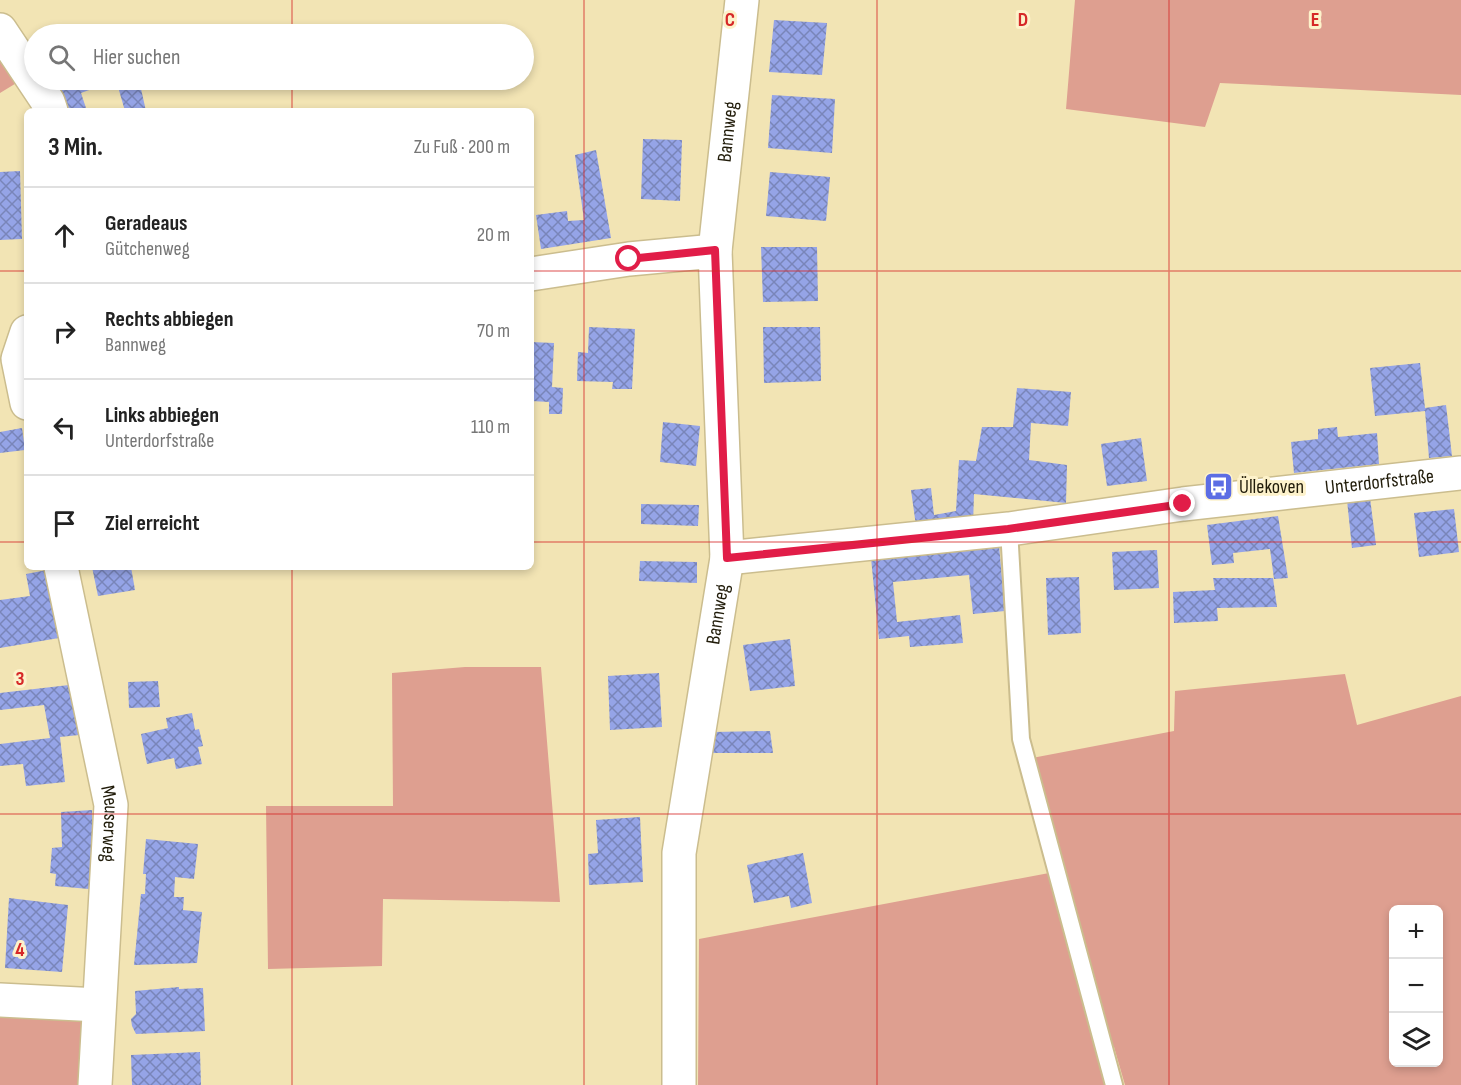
<!DOCTYPE html>
<html lang="de">
<head>
<meta charset="utf-8">
<style>
	:root { --surface:#fff; --page:#f2f2f2; --text:#222; --muted:#767676; --line:#e0e0e0 }
	body { margin:0; font-family:"Sofia Sans Condensed",sans-serif; background:var(--page); color:var(--text) }
	.controls { position:absolute; right:18px; bottom:18px; display:grid; overflow:hidden; border-radius:9px; box-shadow:0 3px 9px #0003 }
	.controls button { width:54px; height:54px; display:grid; place-items:center; padding:0; border:0; border-bottom:2px solid var(--line); background:var(--surface); color:var(--text); font:30px sans-serif }
	.stop { position:absolute; width:18px; height:18px; margin:-14px; border:4px solid #e11d48; border-radius:50%; background:#fff }
	.stop.end { background:#e11d48; border-color:#fff; box-shadow:0 2px 6px #0008 }
	.list { margin:0; padding:0; list-style:none }
	h2 { display:flex; justify-content:space-between; align-items:center; height:78px; margin:0; padding:0 24px; font-size:26px }
	h2 small { font-size:20px; font-weight:400; color:var(--muted) }
	.list li { display:grid; grid-template-columns:39px 1fr auto; gap:18px; align-items:center; box-sizing:border-box; height:96px; padding:0 24px; border-top:2px solid var(--line) }
	.list b { display:block; font-size:22px; white-space:nowrap }
	.list p { margin:0; font-size:20px; white-space:nowrap; color:var(--muted) }
	.list em { font-size:20px; font-style:normal; color:var(--muted) }
	.icon { flex:none; width:33px; height:33px; fill:none; stroke:currentColor; stroke-width:2; stroke-linecap:round; stroke-linejoin:round }
	.map { position:relative; flex:none; width:1461px; height:1085px; overflow:hidden }
	.search { position:absolute; background:var(--surface); box-shadow:0 3px 9px #0003; left:24px; top:24px; width:510px; height:66px; display:flex; align-items:center; gap:15px; box-sizing:border-box; padding:0 21px; border-radius:33px; color:var(--muted); font-size:22px }
	.panel { position:absolute; background:var(--surface); box-shadow:0 3px 9px #0003; left:24px; top:108px; width:510px; height:462px; border-radius:9px }
	.map>svg:first-child { display:block }
</style>
</head>
<body>
<div class="map">
<svg width="1461" height="1085" viewBox="0 0 1461 1085">
	<defs>
		<pattern id="building-cross-hatch" width="8" height="8" patternUnits="userSpaceOnUse" patternTransform="scale(1.5)"><rect width="8" height="8" fill="#95a4e7"/><path d="M0 0l8 8M0 8l8-8" fill="none" stroke="#7985b9"/></pattern>
	</defs>
	<rect width="100%" height="100%" fill="#f2e4b4"/>
	<path fill="#de9f90" fill-rule="evenodd" d="M 1075,0 L 1461,0 L 1461,95 L 1220,83 L 1205,127 L 1066,109 Z
		M 0,46 L 23,79 L 0,93 Z
		M 465,667 L 541,667 L 560,902 L 383,899 L 382,966 L 268,969 L 266,806 L 393,806 L 392,673 Z
		M 1345,674 L 1357,725 L 1461,696 L 1461,1085 L 1125,1085 L 1114,1047 L 1100,1041 L 1111,1085 L 698,1085 L 699,939 L 1065,870 L 1032,758 L 1174,731 L 1175,691 ZM 1394,910 L 1438,910 L 1438,1062 L 1394,1062 Z
		M 0,1016 L 82,1021 L 78,1085 L 0,1085 Z"/>
	<path fill="url(#building-cross-hatch)" d="M 774,20 L 827,23 L 822,75 L 769,72 Z
		M 84,80 L 116,80 L 81,93 L 87,111 L 70,111 L 60,88 Z
		M 116,80 L 139,80 L 146,111 L 125,111 Z
		M 772,95 L 835,99 L 832,153 L 768,148 Z
		M 643,139 L 682,140 L 680,201 L 641,199 Z
		M 596,150 L 611,238 L 541,249 L 536,215 L 567,211 L 568,221 L 584,220 L 575,155 Z
		M 20,171 L 22,239 L 0,240 L 0,172 Z
		M 770,172 L 830,177 L 826,221 L 766,216 Z
		M 761,247 L 817,247 L 818,301 L 763,302 Z
		M 589,327 L 635,329 L 632,389 L 612,389 L 613,382 L 577,381 L 578,352 L 588,353 Z
		M 763,327 L 820,327 L 821,381 L 764,383 Z
		M 531,342 L 554,343 L 552,387 L 563,388 L 562,414 L 549,414 L 549,402 L 531,401 Z
		M 1420,363 L 1425,408 L 1446,405 L 1452,456 L 1429,458 L 1425,411 L 1375,416 L 1370,368 Z
		M 1017,388 L 1071,392 L 1068,426 L 1031,423 L 1029,460 L 1067,465 L 1066,503 L 974,494 L 973,525 L 917,533 L 911,490 L 931,488 L 934,515 L 956,511 L 959,460 L 976,461 L 982,427 L 1013,427 Z
		M 663,422 L 700,426 L 696,466 L 660,462 Z
		M 1337,427 L 1338,437 L 1377,433 L 1379,464 L 1294,473 L 1291,442 L 1318,439 L 1318,429 Z
		M 22,428 L 25,450 L 0,453 L 0,432 Z
		M 1141,438 L 1147,481 L 1107,486 L 1101,444 Z
		M 1370,498 L 1376,545 L 1352,548 L 1347,500 Z
		M 641,504 L 699,505 L 698,526 L 641,524 Z
		M 1454,509 L 1459,552 L 1419,557 L 1414,513 Z
		M 1278,516 L 1288,578 L 1274,579 L 1270,549 L 1233,553 L 1234,563 L 1212,565 L 1207,525 Z
		M 999,545 L 1005,611 L 973,614 L 969,575 L 893,582 L 897,622 L 960,615 L 963,643 L 910,647 L 909,636 L 879,639 L 871,558 Z
		M 1157,550 L 1159,588 L 1114,590 L 1112,552 Z
		M 640,561 L 697,562 L 697,583 L 639,581 Z
		M 92,567 L 131,567 L 135,590 L 98,596 Z
		M 47,570 L 59,638 L 0,648 L 0,600 L 30,596 L 26,574 Z
		M 1079,577 L 1081,633 L 1048,635 L 1046,578 Z
		M 1213,578 L 1273,578 L 1277,607 L 1217,608 L 1218,621 L 1174,623 L 1173,592 L 1215,590 Z
		M 790,639 L 795,686 L 750,691 L 743,645 Z
		M 659,673 L 662,727 L 610,730 L 608,676 Z
		M 158,681 L 160,707 L 129,708 L 128,682 Z
		M 69,685 L 79,735 L 60,737 L 65,782 L 26,786 L 23,764 L 0,766 L 0,744 L 50,738 L 44,705 L 0,710 L 0,693 Z
		M 192,713 L 195,730 L 199,729 L 203,746 L 198,747 L 202,764 L 176,769 L 174,758 L 147,764 L 141,734 L 168,728 L 166,718 Z
		M 770,731 L 773,753 L 713,753 L 713,732 Z
		M 92,810 L 93,847 L 89,889 L 55,886 L 56,874 L 50,873 L 52,848 L 62,847 L 61,812 Z
		M 640,817 L 643,882 L 589,885 L 588,854 L 598,853 L 596,820 Z
		M 146,839 L 198,844 L 194,879 L 175,877 L 174,897 L 184,897 L 183,910 L 202,912 L 197,963 L 134,965 L 141,894 L 145,894 L 146,874 L 143,874 Z
		M 803,853 L 812,903 L 791,908 L 789,896 L 754,903 L 747,865 Z
		M 9,898 L 68,905 L 62,972 L 5,968 Z
		M 179,987 L 179,989 L 203,988 L 205,1031 L 136,1034 L 132,1026 L 131,1019 L 136,1014 L 135,991 Z
		M 200,1052 L 201,1085 L 132,1085 L 131,1055 Z"/>
	<g fill="none" stroke-linecap="round" stroke-linejoin="round">
		<defs>
			<path id="lane" d="M 1009,529 L 1021,739 L 1114,1085"/>
			<g id="street">
				<path d="M 0,30 L 48,102 L 51,111"/>
				<path d="M 531,274 L 629,259 L 715,251"/>
				<path d="M 27,332 L 18,359 L 27,403"/>
				<path id="s1" d="M 727,558 L 1009,529 L 1183,504 L 1461,473"/>
				<path id="s2" d="M 61,567 L 111,805 L 95,1085"/>
				<path d="M 0,1000 L 99,1005"/>
				<path id="s3" d="M 679,1085 L 679,853 L 727,558 L 715,251 L 742,0"/>
			</g>
		</defs>
		<use href="#lane" stroke="#cbbd8e" stroke-width="20"/>
		<use href="#street" stroke="#cbbd8e" stroke-width="36"/>
		<use href="#lane" stroke="#fff" stroke-width="16"/>
		<use href="#street" stroke="#fff" stroke-width="33"/>
	</g>
	<g fill="none" stroke-linecap="round" stroke-linejoin="round">
		<path stroke="#e11d48" stroke-width="8" d="M 629,259 L 715,250 L 727,558 L 1008,529 L 1183,504"/>
	</g>
	<path fill="none" stroke="#d62828" stroke-width="1.5" stroke-opacity="0.55" d="M 292,0 L 292,34M 584,0 L 584,1085M 877,0 L 877,1085M 1169,0 L 1169,1085M 292,80 L 292,111M 0,271 L 27,271M 531,271 L 1461,271M 0,542 L 27,542M 531,542 L 1461,542M 292,567 L 292,1085M 0,814 L 1461,814"/>
	<defs>
		<symbol id="bus-square" viewBox="-11 -11 22 22"><rect x="-9" y="-9" width="18" height="18" rx="4" fill="#5c6de4" stroke="#fdf2cb"/><path d="M-5-6H5V4H4V6H2V4H-2V6H-4V4H-5ZM-3.5-4V0h7V-4ZM-3.5 1.2v1.5H-2V1.2ZM2 1.2v1.5H3.5V1.2Z" fill="#fff"/></symbol>
	</defs>
	<g fill-rule="evenodd">
		<use href="#bus-square" x="1202" y="470" width="33" height="33"/>
	</g>
	<g text-anchor="middle" dominant-baseline="central" stroke-width="6" stroke-linejoin="round" paint-order="stroke">
		<g font-size="20" fill="#211c0a" stroke="#fdf2cb">
			<text stroke="none"><textPath href="#s3" startOffset="958">Bannweg</textPath></text>
			<text stroke="none"><textPath href="#s1" startOffset="657">Unterdorfstraße</textPath></text>
			<text stroke="none"><textPath href="#s3" startOffset="474">Bannweg</textPath></text>
			<text stroke="none"><textPath href="#s2" startOffset="262">Meuserweg</textPath></text>
		</g>
		<g font-size="20" fill="#211c0a" stroke="#fdf2cb" text-anchor="start">
			<text x="1239" y="487">Üllekoven</text>
		</g>
	</g>
	<g font-size="20" text-anchor="middle" font-weight="bold" fill="#d62828" stroke="#fdf2cb" stroke-width="6" stroke-linejoin="round" paint-order="stroke">
		<text x="730" y="26">C</text>
		<text x="1023" y="26">D</text>
		<text x="1315" y="26">E</text>
		<text x="20" y="685">3</text>
		<text x="20" y="956">4</text>
	</g>
</svg>
<div class="controls">
<button>+</button>
<button>−</button>
<button><svg class="icon" aria-label="layers" viewBox="0 0 24 24"><path d="M12 4l9 5-9 5-9-5zM3 14l9 5 9-5"/></svg></button>
</div>
<div class="stop" style="left:629px;top:259px"></div>
<div class="stop end" style="left:1183px;top:504px"></div>
<div class="search"><svg class="icon" aria-label="search" viewBox="0 0 24 24"><circle cx="10" cy="10" r="6"/><path d="M15 15l6 6"/></svg>Hier suchen</div>
<section class="panel">
<h2>3 Min.<small>Zu Fuß · 200 m</small></h2>
<ul class="list">
<li><svg class="icon" aria-label="ahead" viewBox="0 0 24 24"><path d="M12 20V5M6 11l6-6 6 6"/></svg><div><b>Geradeaus</b><p>Gütchenweg</p></div><em>20 m</em></li>
<li><svg class="icon" aria-label="right" viewBox="0 0 24 24"><path d="M7 20v-9h11M14 6l5 5-5 5"/></svg><div><b>Rechts abbiegen</b><p>Bannweg</p></div><em>70 m</em></li>
<li><svg class="icon" aria-label="left" viewBox="0 0 24 24"><path d="M17 20v-9H6M10 6l-5 5 5 5"/></svg><div><b>Links abbiegen</b><p>Unterdorfstraße</p></div><em>110 m</em></li>
<li><svg class="icon" aria-label="arrive" viewBox="0 0 24 24"><path d="M6 21V4h12l-3 4 3 4H6"/></svg><div><b>Ziel erreicht</b></div></li>
</ul>
</section>
</div>
</body>
</html>
